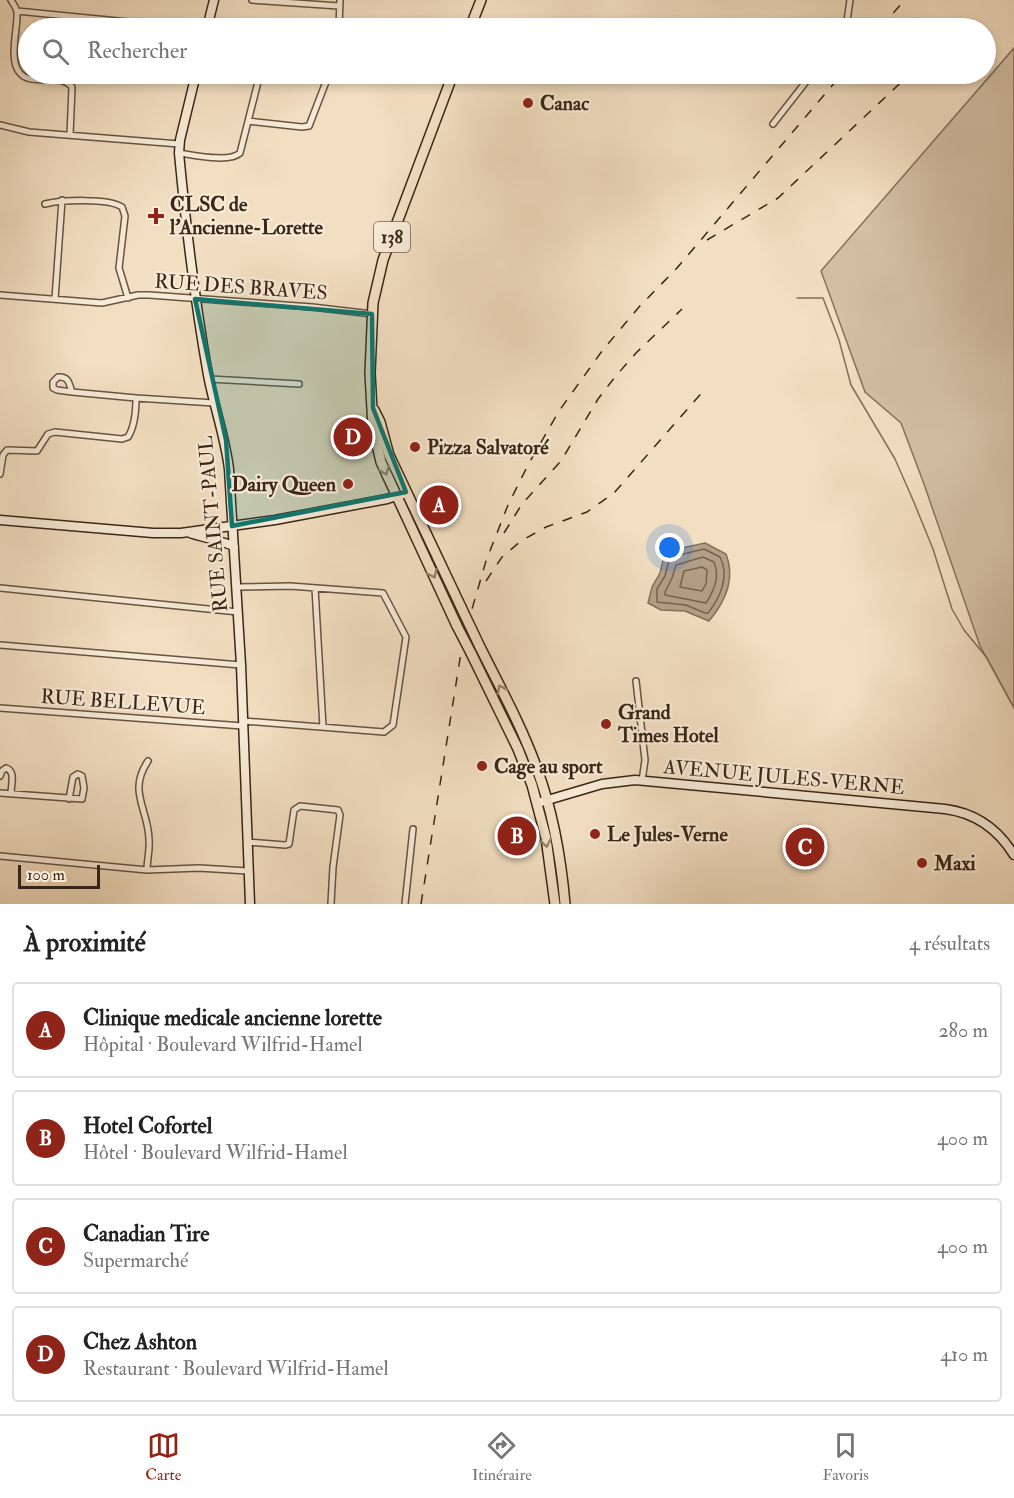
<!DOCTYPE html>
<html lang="fr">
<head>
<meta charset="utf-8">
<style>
	:root { --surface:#fff; --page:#f2f2f2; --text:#222; --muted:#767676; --line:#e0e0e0; --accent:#8f2418 }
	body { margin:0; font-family:"IM FELL Double Pica",serif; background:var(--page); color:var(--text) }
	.scale { position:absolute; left:18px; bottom:15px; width:82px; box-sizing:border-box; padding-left:6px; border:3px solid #3a2616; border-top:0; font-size:16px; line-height:21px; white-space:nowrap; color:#3a2616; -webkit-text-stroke:4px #f7ead7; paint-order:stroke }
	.you { position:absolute; left:670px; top:548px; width:21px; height:21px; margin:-15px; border:4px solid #fff; border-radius:50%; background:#1a73e8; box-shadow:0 0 0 9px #1a73e833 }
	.badge { display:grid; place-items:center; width:39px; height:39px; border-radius:50%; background:var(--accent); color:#fff; font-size:20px; font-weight:700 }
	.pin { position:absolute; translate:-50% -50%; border:3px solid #fff; box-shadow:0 2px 6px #0006 }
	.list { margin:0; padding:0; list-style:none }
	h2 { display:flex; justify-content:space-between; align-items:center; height:78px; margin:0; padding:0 24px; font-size:26px }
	h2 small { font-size:20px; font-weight:400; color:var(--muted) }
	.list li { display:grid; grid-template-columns:39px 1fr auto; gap:18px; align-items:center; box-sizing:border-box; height:96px; margin:0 12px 12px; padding:0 12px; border:2px solid var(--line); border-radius:6px }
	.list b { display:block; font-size:22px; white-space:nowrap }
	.list p { margin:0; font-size:20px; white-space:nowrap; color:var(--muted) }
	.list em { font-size:20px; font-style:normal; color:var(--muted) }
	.icon { flex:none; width:33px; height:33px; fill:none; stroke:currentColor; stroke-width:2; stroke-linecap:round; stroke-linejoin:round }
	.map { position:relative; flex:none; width:1014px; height:904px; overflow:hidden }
	.search { position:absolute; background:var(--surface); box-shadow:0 3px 9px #0003; left:18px; right:18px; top:18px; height:66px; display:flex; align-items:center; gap:15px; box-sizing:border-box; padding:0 21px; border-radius:33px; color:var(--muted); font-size:22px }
	.sheet { height:510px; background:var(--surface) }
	nav { display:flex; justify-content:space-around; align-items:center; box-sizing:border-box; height:84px; border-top:2px solid var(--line); background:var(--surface); font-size:16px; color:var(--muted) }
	nav a { display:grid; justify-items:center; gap:3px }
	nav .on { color:var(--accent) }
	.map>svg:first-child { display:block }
</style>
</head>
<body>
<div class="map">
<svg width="1014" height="904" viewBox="0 0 1014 904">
	<rect width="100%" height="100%" fill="#f2dec1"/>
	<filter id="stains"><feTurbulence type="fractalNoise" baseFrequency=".00333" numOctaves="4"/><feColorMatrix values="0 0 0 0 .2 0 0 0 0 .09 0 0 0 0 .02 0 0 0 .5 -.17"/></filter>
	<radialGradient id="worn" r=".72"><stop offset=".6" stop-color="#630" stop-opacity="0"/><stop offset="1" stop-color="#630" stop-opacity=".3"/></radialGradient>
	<path fill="#d3bfa4" stroke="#86725d" stroke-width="1.5" d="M 1014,48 L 1014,708 L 980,646 L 924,484 L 901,423 L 865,392 L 821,271 Z"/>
	<path fill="#b39f87" stroke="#836f5a" stroke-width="1.5" d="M 705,543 L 726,554 C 736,579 725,602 709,621 L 685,611 L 661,610 L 648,603 L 652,587 L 660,573 L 665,552 L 668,553 L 677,549 Z"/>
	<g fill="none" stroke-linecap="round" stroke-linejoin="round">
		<path stroke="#76624e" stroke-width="1.5" d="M 704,549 L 720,557 C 730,576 720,598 708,613 L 705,613 L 686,605 L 657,602 L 657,589 L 665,576 L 669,560 L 679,555 Z
			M 703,557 L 714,562 C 720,576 714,591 706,603 L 665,595 L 665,592 L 672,578 L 676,565 Z
			M 702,567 L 707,570 L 706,584 L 702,591 L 680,587 L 684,571 Z"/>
		<path stroke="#836f5a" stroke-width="1.5" d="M 797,298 L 823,298 L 839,340 L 851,385 L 895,459 L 913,500 L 933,549 L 952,609 L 964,630 L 987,658 L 1014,708"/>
		<defs>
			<path id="street" d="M 11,0 C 13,4 17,8 17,13 C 18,28 8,60 20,73 C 31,87 59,72 72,87 L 70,135
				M 252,0 L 339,6
				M 17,11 L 189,28
				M 339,28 L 340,0
				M 846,28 L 850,0
				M 248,121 L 302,127 L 309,126 L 329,74
				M 773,124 L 812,74
				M 0,125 L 29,132 L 179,144
				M 179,153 C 194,155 229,163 240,153 L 260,74
				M 45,204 C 62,200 108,198 122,207 L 125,216 L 119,268 L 128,298
				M 0,295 L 102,303 L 138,295 L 149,295 L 312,307 L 372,314
				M 55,299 L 62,200
				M 58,377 C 69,376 69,384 72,392 L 57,390 L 53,388 L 53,382 Z
				M 209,379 L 299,384
				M 72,392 L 136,398
				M 0,474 L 3,455 L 7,450 L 37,451 L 48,434 L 55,432 L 122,439 L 128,437 C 135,426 136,411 136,398 L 214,403
				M 237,587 L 290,586 L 383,593 L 406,637 L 393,725 L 384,732 L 243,721
				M 0,588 L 238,612
				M 315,588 L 323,727
				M 0,645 L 241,665
				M 636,681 L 645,760 L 642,781
				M 0,708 L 243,726
				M 0,776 L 2,771 L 6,768 C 16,771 11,785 11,794
				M 0,793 L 82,799 L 84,788 L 82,776 L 78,774 L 73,777 L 69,799
				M 247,842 L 285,845 L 289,844 L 294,810 L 300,806 L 338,810 L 340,815 L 333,867 L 331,904
				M 0,856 L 147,870 L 199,868 L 248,871
				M 147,870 C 147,860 150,850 149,840 C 149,810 127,792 148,761
				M 405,904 L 413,829"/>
			<path id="secondary" d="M 207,28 L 214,0
				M 196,74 L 180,140 L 179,153 C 186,227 195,302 208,375 C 214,407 225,436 229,469 L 241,665 L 250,904
				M 0,520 L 153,533 L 181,533 L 275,520 L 387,499 L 403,494
				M 190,533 C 200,537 229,542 234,547
				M 541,802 L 602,784 L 635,780 L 945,809 C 976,813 998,829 1014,855"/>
			<path id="primary" d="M 470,28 L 481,0
				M 453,74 L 383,260 L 373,303 L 370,373 L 373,428 L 381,462 L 457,626
				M 374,410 L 380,422 L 389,455 L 461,607
				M 480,647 C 500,687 522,727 537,769 C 553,812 561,858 565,904
				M 471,653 L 518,749 L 532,785 L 546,838 L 555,904"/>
		</defs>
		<use href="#street" stroke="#685441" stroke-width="8"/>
		<use href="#secondary" stroke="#3a2616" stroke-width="11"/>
		<use href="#primary" stroke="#3a2616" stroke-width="12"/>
		<use href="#street" stroke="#f7ead7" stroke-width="5"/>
		<use href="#secondary" stroke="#f7ead7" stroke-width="8"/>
		<use href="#primary" stroke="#f2dec1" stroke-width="9"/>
		<path stroke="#3a2616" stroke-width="1.5" stroke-dasharray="10 10" stroke-linecap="butt" d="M 880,28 L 905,0
			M 707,240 L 778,198 L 910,74
			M 504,533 L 522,504 L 561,461 L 598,399 L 615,377 L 636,353 L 682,309
			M 486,581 L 502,557 L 521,541 L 546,527 L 587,512 L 614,493 L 705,389
			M 421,904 L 463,640 L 486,561 L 508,505 L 528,465 L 559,411 L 602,351 L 639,307 L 677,268 L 842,74"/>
		<defs>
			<path id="primary-bridge" d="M 461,607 L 480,647
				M 457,626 L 471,653"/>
		</defs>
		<use href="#primary-bridge" stroke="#3a2616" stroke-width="12" stroke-linecap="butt"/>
		<use href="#primary-bridge" stroke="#f2dec1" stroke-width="9"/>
	</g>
	<defs><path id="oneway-chevron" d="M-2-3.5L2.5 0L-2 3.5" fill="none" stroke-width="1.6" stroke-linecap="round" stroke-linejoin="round" transform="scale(1.5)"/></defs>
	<g stroke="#96826c">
		<use href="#oneway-chevron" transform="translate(385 471) rotate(67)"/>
		<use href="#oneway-chevron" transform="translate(433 574) rotate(65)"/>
		<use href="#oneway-chevron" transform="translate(501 689) rotate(-116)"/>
		<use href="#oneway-chevron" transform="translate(546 843) rotate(80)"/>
	</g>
	<path fill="#0f766e" fill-opacity="0.2" stroke="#0f766e" stroke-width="4.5" stroke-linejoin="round" d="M 195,299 L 372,314 L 373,408 L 406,492 L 232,526 L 226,440 Z"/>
	<g fill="#8f2418" stroke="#f7ead7" stroke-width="2">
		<circle cx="528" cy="103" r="6"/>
		<path d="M153 207h6v6h6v6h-6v6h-6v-6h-6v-6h6z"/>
		<circle cx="415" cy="447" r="6"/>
		<circle cx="348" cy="484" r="6"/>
		<circle cx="606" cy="724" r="6"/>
		<circle cx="482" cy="766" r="6"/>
		<circle cx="595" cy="834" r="6"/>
		<circle cx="922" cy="863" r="6"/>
	</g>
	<g text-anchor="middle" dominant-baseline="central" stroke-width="4.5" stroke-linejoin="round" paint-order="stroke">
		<rect fill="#f7ead7" stroke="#736150" stroke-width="1.5" x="374" y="222" width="36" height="30" rx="4.5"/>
		<g font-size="18" font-weight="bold" fill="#3a2616">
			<text x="392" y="237">138</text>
		</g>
		<g font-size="20" font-weight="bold" fill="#3a2616" stroke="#f7ead7" text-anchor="start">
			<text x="540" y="103">Canac</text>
			<text x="170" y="204">CLSC de<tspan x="170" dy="23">l'Ancienne-Lorette</tspan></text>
			<text x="427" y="447">Pizza Salvatoré</text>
			<text x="336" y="484" text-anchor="end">Dairy Queen</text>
			<text x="618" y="712">Grand<tspan x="618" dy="23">Times Hotel</tspan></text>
			<text x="494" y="766">Cage au sport</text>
			<text x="607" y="834">Le Jules-Verne</text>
			<text x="934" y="863">Maxi</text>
		</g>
		<g font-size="20" fill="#3a2616" stroke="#f7ead7">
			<text transform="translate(241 287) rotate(4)">RUE DES BRAVES</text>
			<text transform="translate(213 524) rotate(-95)">RUE SAINT-PAUL</text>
			<text transform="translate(123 702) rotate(4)">RUE BELLEVUE</text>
			<text transform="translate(784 777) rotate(5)">AVENUE JULES-VERNE</text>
		</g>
	</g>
	<rect width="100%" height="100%" filter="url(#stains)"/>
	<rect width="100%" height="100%" fill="url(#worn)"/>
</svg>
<div class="scale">100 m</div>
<div class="you"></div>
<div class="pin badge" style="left:439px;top:505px">A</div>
<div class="pin badge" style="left:517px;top:836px">B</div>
<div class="pin badge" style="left:805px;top:847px">C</div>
<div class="pin badge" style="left:353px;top:437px">D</div>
<div class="search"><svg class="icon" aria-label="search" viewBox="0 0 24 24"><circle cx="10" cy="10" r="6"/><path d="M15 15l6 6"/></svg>Rechercher</div>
</div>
<section class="sheet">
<h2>À proximité<small>4 résultats</small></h2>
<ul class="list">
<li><span class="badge">A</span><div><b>Clinique medicale ancienne lorette</b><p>Hôpital · Boulevard Wilfrid-Hamel</p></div><em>280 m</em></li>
<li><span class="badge">B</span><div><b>Hotel Cofortel</b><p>Hôtel · Boulevard Wilfrid-Hamel</p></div><em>400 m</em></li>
<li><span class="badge">C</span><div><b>Canadian Tire</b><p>Supermarché</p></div><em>400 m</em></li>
<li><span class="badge">D</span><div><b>Chez Ashton</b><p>Restaurant · Boulevard Wilfrid-Hamel</p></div><em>410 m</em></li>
</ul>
</section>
<nav>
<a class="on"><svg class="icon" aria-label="map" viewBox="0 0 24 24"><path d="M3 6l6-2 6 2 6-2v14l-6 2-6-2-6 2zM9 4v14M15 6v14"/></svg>Carte</a>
<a><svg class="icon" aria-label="directions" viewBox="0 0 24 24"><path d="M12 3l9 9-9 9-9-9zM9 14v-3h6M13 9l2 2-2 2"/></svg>Itinéraire</a>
<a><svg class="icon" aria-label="saved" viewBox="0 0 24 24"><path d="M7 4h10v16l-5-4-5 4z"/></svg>Favoris</a>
</nav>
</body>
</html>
